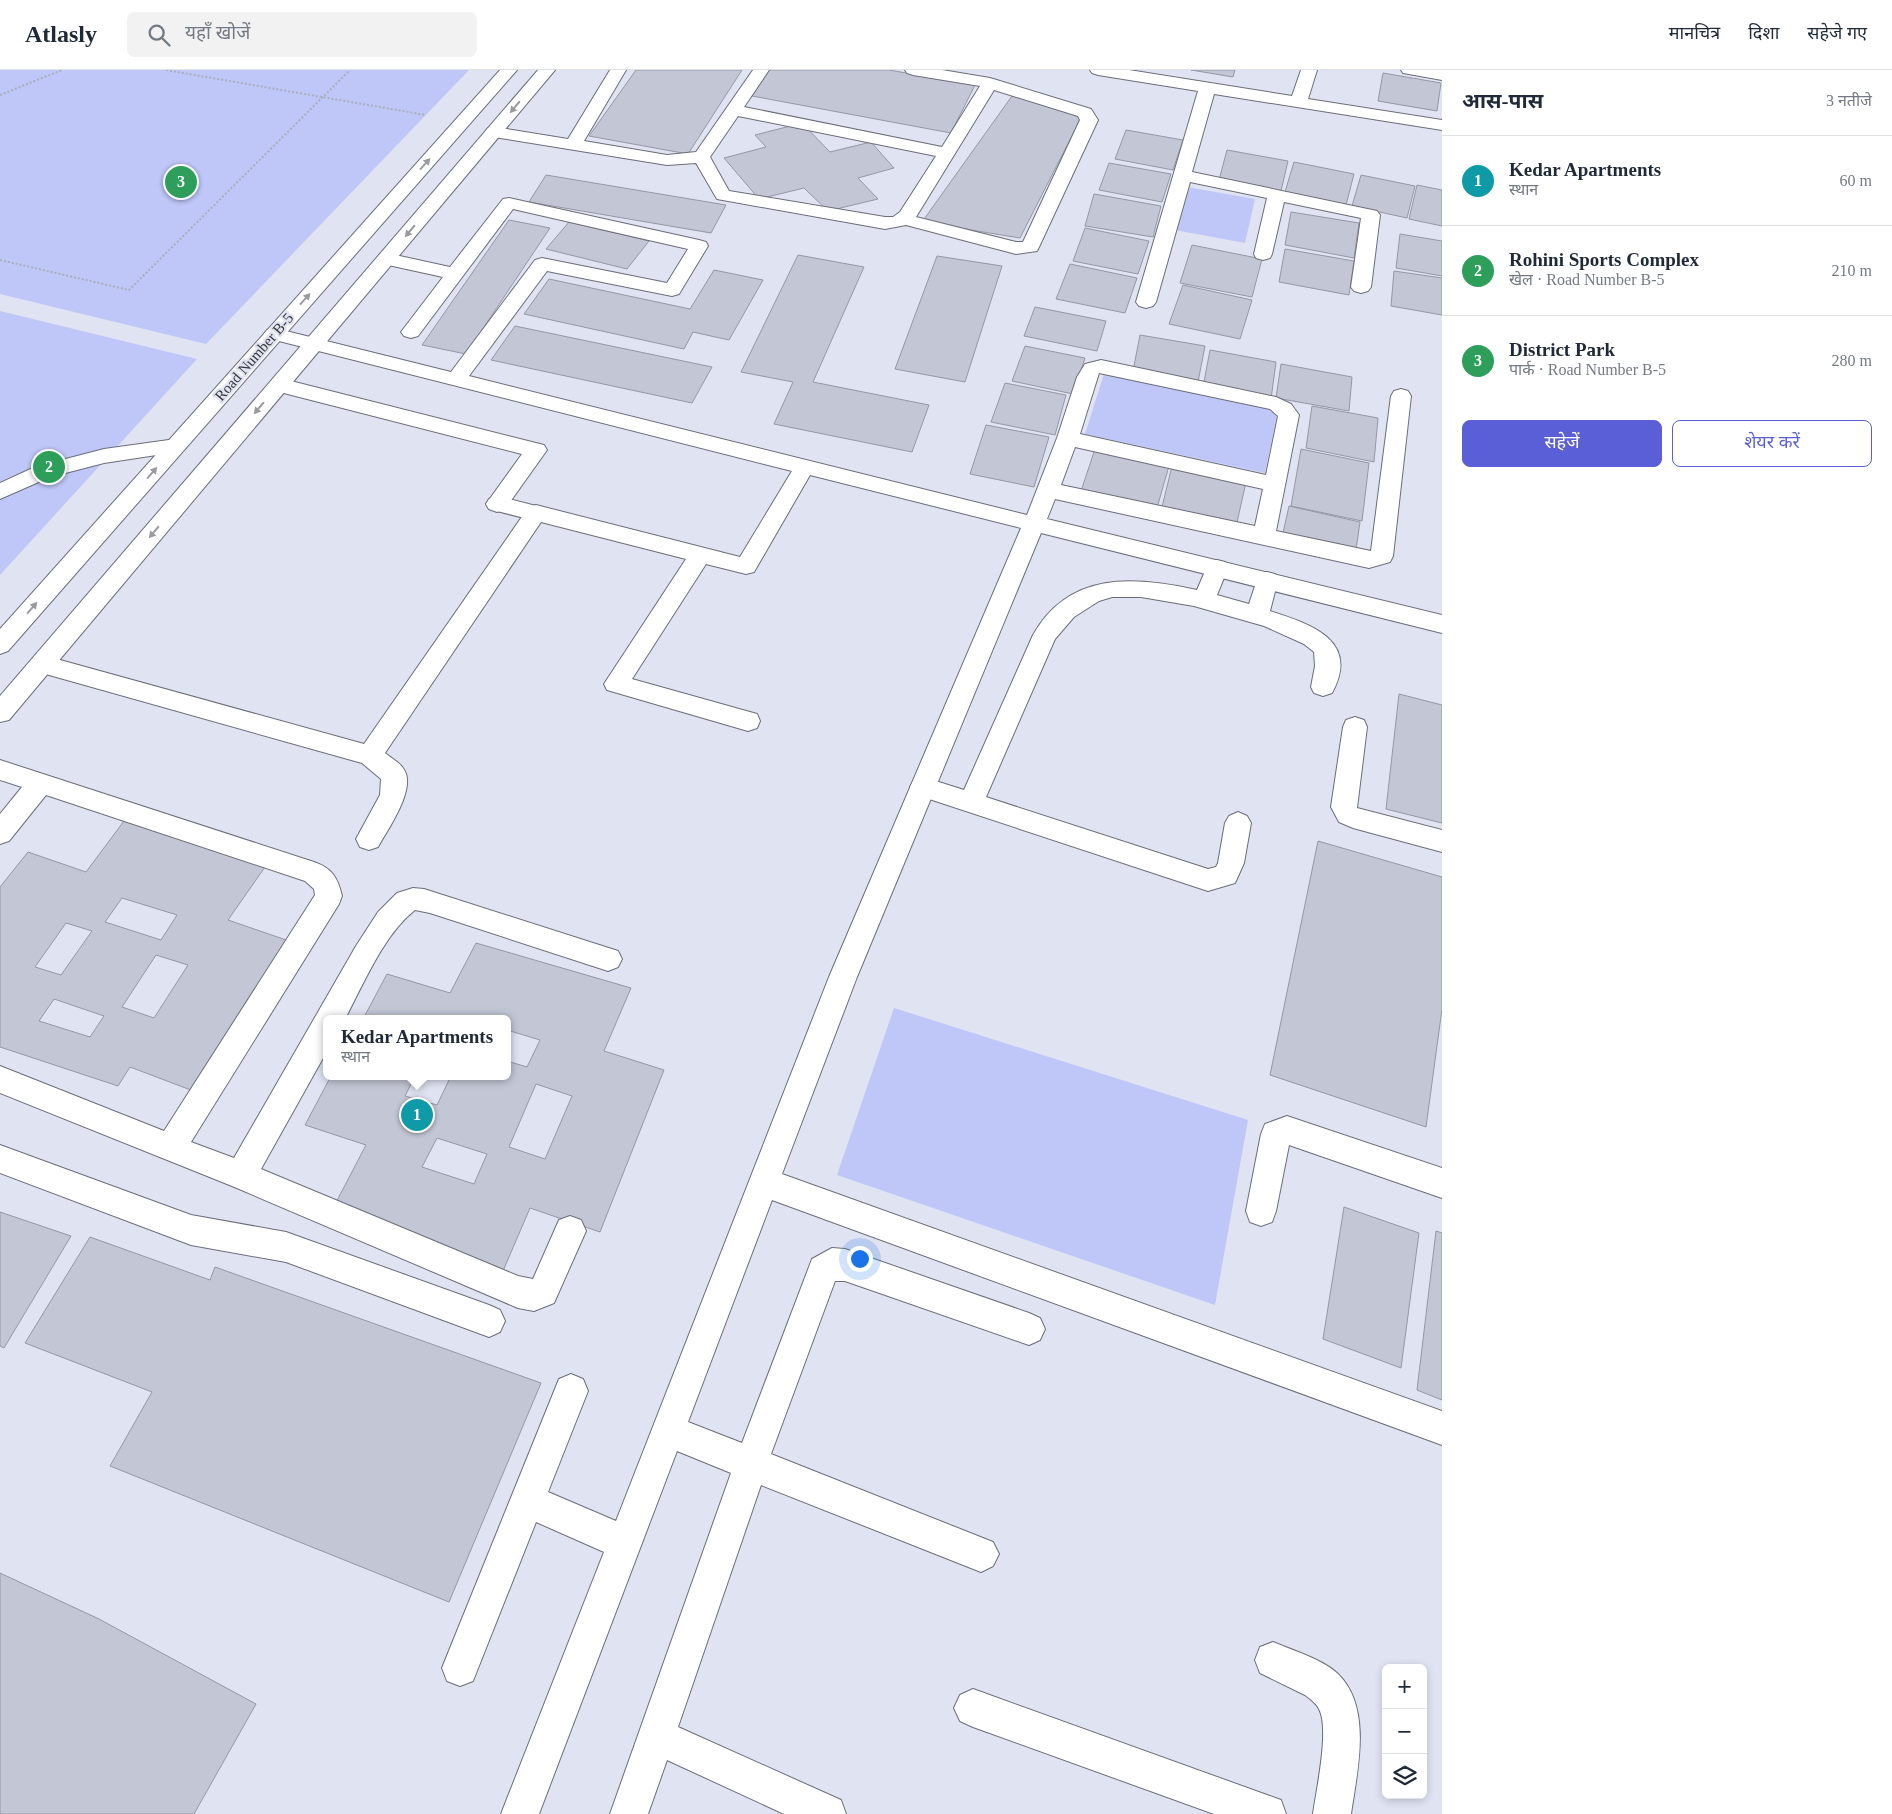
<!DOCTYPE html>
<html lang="hi">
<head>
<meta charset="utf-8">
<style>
	:root { --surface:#fff; --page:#f2f2f3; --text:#1f2937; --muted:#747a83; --line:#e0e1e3; --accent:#5a5fd7 }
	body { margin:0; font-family:"Times New Roman","Noto Sans Devanagari",serif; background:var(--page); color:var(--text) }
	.controls { position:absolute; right:15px; bottom:15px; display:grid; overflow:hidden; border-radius:8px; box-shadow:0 2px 8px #0003 }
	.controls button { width:45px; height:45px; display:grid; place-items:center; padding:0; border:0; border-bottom:1px solid var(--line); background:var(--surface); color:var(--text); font:25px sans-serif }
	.you { position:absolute; left:859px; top:1188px; width:18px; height:18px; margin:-12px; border:4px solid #fff; border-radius:50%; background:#1a73e8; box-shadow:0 0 0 8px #1a73e833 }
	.badge { display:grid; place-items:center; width:32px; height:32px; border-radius:50%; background:var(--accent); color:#fff; font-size:16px; font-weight:700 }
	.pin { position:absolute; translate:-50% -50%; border:2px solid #fff; box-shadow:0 1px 5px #0006 }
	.popup { position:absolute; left:323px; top:945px; width:188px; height:65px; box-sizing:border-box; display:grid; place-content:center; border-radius:8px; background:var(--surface); filter:drop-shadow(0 1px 4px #0005); font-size:16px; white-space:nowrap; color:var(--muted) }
	.popup b { font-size:19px; color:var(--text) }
	.popup::after { content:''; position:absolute; left:50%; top:100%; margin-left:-10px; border:10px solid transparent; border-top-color:var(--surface) }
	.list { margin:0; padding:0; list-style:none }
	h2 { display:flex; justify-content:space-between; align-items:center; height:65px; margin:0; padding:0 20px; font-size:21px }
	h2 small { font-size:16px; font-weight:400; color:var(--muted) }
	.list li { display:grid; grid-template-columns:32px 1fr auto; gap:15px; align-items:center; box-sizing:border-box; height:90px; padding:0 20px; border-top:1px solid var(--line) }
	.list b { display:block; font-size:19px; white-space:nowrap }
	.list p { margin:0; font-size:16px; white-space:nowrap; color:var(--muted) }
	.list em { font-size:16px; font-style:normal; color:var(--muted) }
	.actions { display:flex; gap:10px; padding:15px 20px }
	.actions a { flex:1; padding:11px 0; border:1px solid var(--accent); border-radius:8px; text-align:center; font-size:18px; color:var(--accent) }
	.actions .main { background:var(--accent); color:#fff }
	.icon { flex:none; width:28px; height:28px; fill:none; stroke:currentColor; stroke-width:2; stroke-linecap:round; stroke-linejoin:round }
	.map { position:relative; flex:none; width:1442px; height:1744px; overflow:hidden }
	header { display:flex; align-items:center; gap:30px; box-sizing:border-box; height:70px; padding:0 25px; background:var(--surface); border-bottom:1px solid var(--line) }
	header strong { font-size:24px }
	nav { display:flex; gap:28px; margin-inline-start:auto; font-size:18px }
	.search { width:350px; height:45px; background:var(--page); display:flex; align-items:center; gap:12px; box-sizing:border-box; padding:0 18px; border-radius:8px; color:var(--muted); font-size:19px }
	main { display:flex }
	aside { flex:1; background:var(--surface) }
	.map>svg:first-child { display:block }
</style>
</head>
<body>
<header>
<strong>Atlasly</strong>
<div class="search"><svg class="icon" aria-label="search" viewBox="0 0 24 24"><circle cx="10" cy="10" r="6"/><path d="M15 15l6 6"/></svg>यहाँ खोजें</div>
<nav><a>मानचित्र</a><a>दिशा</a><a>सहेजे गए</a></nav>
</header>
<main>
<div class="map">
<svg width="1442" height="1744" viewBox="0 0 1442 1744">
	<rect width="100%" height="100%" fill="#e0e3f2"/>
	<path fill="#bec7f7" d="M 0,0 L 469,0 L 206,274 L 0,224 Z
		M 1187,117 L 1255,129 L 1245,173 L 1175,160 Z
		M 0,241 L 197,289 L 0,505 Z
		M 1104,304 L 1278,340 L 1265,403 L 1085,364 Z
		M 894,938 L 1248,1050 L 1215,1235 L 837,1105 Z"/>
	<path fill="#c3c6d4" stroke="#9597a4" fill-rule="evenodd" d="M 636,0 L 742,0 L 688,84 L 589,66 Z
		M 769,0 L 889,0 L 975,15 L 951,63 L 752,26 Z
		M 1191,0 L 1235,0 L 1233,7 Z
		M 1383,3 L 1441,13 L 1437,41 L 1378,31 Z
		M 1012,26 L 1082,46 L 1020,168 L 922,152 Z
		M 802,53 L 830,82 L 871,72 L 894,98 L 858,108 L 878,129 L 828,141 L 804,118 L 759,129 L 724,88 L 766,77 L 755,65 Z
		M 1126,60 L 1183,70 L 1173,100 L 1115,89 Z
		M 1227,80 L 1288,91 L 1281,121 L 1219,110 Z
		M 1294,92 L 1354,104 L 1346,135 L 1285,122 Z
		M 1109,93 L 1171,104 L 1162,132 L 1099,120 Z
		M 546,105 L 726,135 L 711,163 L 529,132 Z
		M 1361,105 L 1415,116 L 1407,148 L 1352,136 Z
		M 1417,115 L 1442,120 L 1442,156 L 1409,149 Z
		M 1094,124 L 1161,136 L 1153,167 L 1085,156 Z
		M 1291,142 L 1359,153 L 1354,188 L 1285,175 Z
		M 509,150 L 550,158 L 466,284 L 422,275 Z
		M 569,152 L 649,171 L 627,199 L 546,179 Z
		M 1085,158 L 1149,171 L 1138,204 L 1073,191 Z
		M 1400,164 L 1442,171 L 1442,206 L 1396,198 Z
		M 1192,175 L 1262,189 L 1252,227 L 1180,213 Z
		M 1285,179 L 1354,191 L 1349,225 L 1279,212 Z
		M 798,185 L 864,197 L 813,312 L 929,335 L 912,382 L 774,354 L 793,312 L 741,302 Z
		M 937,186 L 1002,196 L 965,312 L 895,299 Z
		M 1070,194 L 1137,208 L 1125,243 L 1056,229 Z
		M 714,200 L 763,210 L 729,270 L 693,262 L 684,279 L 524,244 L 549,209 L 690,239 Z
		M 1394,201 L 1442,208 L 1442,245 L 1391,236 Z
		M 1183,215 L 1252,230 L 1240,269 L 1169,254 Z
		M 1035,237 L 1106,251 L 1097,281 L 1024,266 Z
		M 515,256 L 712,297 L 692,333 L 491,290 Z
		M 1140,265 L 1205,276 L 1198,312 L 1133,301 Z
		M 1025,276 L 1085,288 L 1073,324 L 1012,311 Z
		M 1210,280 L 1276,292 L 1271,329 L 1203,317 Z
		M 1281,294 L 1352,307 L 1349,341 L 1276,328 Z
		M 1005,313 L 1066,325 L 1055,365 L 991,352 Z
		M 1312,336 L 1378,348 L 1374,392 L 1306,378 Z
		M 986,355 L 1049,367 L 1034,417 L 970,404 Z
		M 1095,379 L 1169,396 L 1157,438 L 1081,421 Z
		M 1301,379 L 1369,393 L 1362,451 L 1291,436 Z
		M 1172,396 L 1246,412 L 1236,457 L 1161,441 Z
		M 1289,436 L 1360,452 L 1356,480 L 1283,463 Z
		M 1399,624 L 1442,635 L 1442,753 L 1386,739 Z
		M 124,751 L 265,797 L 228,850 L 292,872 L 196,1022 L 130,997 L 118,1016 L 0,977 L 0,817 L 28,782 L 86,802 ZM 122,828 L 177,845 L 161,870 L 105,852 ZM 66,853 L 92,861 L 61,905 L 35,897 ZM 156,885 L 188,895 L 154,948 L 122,937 ZM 54,929 L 104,946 L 90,967 L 39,951 Z
		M 1318,771 L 1442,807 L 1442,939 L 1426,1057 L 1270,1005 Z
		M 476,873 L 631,918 L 604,981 L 664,1000 L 600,1162 L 530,1138 L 503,1201 L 331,1142 L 366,1075 L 305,1055 L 331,1006 L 415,1006 L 405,1026 L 437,1035 L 451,1006 L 507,1006 L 507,991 L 527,997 L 540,970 L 507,960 L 507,949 L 363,949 L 387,904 L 450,923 ZM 536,1014 L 572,1026 L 545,1089 L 509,1077 ZM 437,1068 L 487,1084 L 474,1114 L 422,1097 Z
		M 1344,1137 L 1419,1163 L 1401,1298 L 1323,1269 Z
		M 0,1142 L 71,1166 L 4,1278 L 0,1276 Z
		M 1436,1161 L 1442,1163 L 1442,1330 L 1417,1320 Z
		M 90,1167 L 210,1210 L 215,1197 L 541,1313 L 449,1532 L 110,1396 L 152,1322 L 25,1273 Z
		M 0,1503 L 99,1549 L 256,1634 L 194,1744 L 0,1744 Z"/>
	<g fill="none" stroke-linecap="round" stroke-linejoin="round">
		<defs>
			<path id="service" d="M 1401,0 L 1442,0 L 1442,10 L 1403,3 Z
				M 176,369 L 183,371 L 187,376 L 183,381 L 104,393 L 50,407 L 0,429 L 0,413 L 35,397 L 104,379 Z
				M 497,426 L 544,438 L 547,443 L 544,448 L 536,451 L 489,439 L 486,434 L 489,429 Z
				M 1217,490 L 1225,492 L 1228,498 L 1217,525 L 1249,534 L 1259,504 L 1267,502 L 1275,504 L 1278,510 L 1270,541 C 1310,554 1361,570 1332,623 L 1323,626 L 1314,623 L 1311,617 L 1315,596 L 1314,582 L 1304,574 L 1264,556 L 1194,536 L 1141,527 L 1112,527 L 1099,531 L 1074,547 L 1055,569 L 986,727 L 1208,799 L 1216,797 L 1218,793 L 1225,753 L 1229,746 L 1238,742 L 1247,746 L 1251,753 L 1244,793 L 1235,813 L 1208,821 L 914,724 L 910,717 L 914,710 L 923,707 L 964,720 L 1033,565 C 1069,501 1134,506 1197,520 L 1209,492 Z"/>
			<path id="minor" d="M 610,0 L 626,0 L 584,71 L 667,85 L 696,82 L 753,0 L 769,0 L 744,37 L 942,77 L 980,16 L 913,5 L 907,3 L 905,0 L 942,0 L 990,8 L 1091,39 L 1098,50 L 1039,177 L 1037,181 L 1016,184 L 906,155 L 885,159 L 717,129 L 696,93 L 667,95 L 494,67 L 488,66 L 485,62 L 488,58 L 494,57 L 568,69 ZM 994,20 L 1078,46 L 1080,50 L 1023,172 L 1016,172 L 916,147 ZM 738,46 L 936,86 L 900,142 L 893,147 L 885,147 L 729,121 L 710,87 Z
				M 1090,0 L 1129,0 L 1292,26 L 1301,0 L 1317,0 L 1308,29 L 1442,50 L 1442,60 L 1214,24 L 1192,102 L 1377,141 L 1380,145 L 1371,217 L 1368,221 L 1361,223 L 1354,221 L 1351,217 L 1361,148 L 1284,132 L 1272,184 L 1270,188 L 1263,190 L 1256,188 L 1254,184 L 1267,128 L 1190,112 L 1156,232 L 1153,236 L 1146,238 L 1139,236 L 1136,232 L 1198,21 L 1098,5 L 1092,3 Z
				M 509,128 L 699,170 L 706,172 L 708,176 L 679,224 L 672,226 L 547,201 L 469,306 L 1027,445 L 1057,368 L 1077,307 L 1085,294 L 1101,290 L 1276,327 L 1291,334 L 1299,345 L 1276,461 L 1371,481 L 1391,326 L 1394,321 L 1401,319 L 1408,321 L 1411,326 L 1393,486 L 1390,492 L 1369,498 L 1055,429 L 1047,449 L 1442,545 L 1442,563 L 1041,463 L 857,907 L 782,1104 L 1442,1341 L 1442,1375 L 772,1130 L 688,1352 L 742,1373 L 812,1189 L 832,1178 L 845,1179 L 1029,1243 L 1040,1248 L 1045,1259 L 1040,1270 L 1029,1275 L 845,1211 L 835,1211 L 771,1384 L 993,1472 L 999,1484 L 993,1496 L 981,1502 L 761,1415 L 678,1657 L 841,1730 L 846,1744 L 784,1744 L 667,1690 L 648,1744 L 610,1744 L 731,1403 L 677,1381 L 539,1744 L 501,1744 L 604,1482 L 536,1452 L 473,1611 L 460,1616 L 447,1611 L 442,1598 L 559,1309 L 571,1304 L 583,1309 L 588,1321 L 548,1422 L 616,1451 L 829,907 L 1021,458 L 810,405 L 754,502 L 746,504 L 706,494 L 632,609 L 757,644 L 760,651 L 757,658 L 748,661 L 607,620 L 604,614 L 686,489 L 541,452 L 385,683 C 391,688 399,692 403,698 C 418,717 388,759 378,777 L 369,780 L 360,777 L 356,769 L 380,725 L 381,709 L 362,693 L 42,603 L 34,600 L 30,594 L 34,588 L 42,585 L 364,674 L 528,438 L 536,435 L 740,487 L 792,401 L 267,268 L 264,264 L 267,260 L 274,258 L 451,302 L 535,190 L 542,188 L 667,213 L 688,179 L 513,139 L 418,266 L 411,268 L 404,266 L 401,262 L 443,207 L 379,193 L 377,189 L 379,185 L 386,183 L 450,197 L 503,129 ZM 1099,303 L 1270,339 L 1278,346 L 1266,405 L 1080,364 ZM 1075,377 L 1263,419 L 1255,456 L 1061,415 Z
				M 279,308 L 536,373 L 544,375 L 547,380 L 505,439 L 497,442 L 489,439 L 486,434 L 522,384 L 272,320 L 269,315 L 272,310 Z
				M 1355,647 L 1364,650 L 1367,657 L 1357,738 L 1442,760 L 1442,782 L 1353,758 L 1339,752 L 1331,737 L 1343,657 L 1346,650 Z
				M 0,690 L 314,792 C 332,798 338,808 342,826 L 339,834 L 191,1072 L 234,1088 L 356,876 L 378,842 L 397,823 L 413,818 L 424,819 L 618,881 L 622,889 L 618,897 L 608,901 L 430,843 L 415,840 C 384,864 363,915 345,949 L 327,949 L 327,981 L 261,1099 L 518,1206 L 533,1209 L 559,1150 L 570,1146 L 581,1150 L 586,1161 L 554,1233 L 534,1241 L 518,1238 L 232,1116 L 0,1023 L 0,996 L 164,1061 L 315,825 L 314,819 L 305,811 L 46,725 L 9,771 L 0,774 L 0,744 L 22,717 L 0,710 Z
				M 1287,1046 L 1442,1098 L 1442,1128 L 1289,1075 L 1276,1141 L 1272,1152 L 1261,1156 L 1250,1152 L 1246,1141 L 1261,1064 L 1265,1054 Z
				M 0,1075 L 191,1145 L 286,1162 L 489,1235 L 500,1240 L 505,1251 L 500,1262 L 489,1267 L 286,1192 L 191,1175 L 0,1103 Z
				M 1273,1572 C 1292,1580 1324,1590 1338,1604 C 1373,1638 1357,1702 1351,1744 L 1313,1744 C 1316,1721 1330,1659 1319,1639 C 1316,1633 1310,1629 1305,1625 L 1260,1603 L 1255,1590 L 1260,1577 Z
				M 973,1619 L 1267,1725 L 1281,1730 L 1286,1744 L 1214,1744 L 973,1657 L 960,1651 L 954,1638 L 960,1625 Z"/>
			<path id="tertiary" d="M 500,0 L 517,0 L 8,581 L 0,584 L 0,559 Z
				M 538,0 L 555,0 L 9,650 L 0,652 L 0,626 Z"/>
		</defs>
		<use href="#service" stroke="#6b6d7a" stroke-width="2"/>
		<use href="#minor" stroke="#6b6d7a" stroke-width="2"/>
		<use href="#tertiary" stroke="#6b6d7a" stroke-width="2"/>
		<path stroke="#abaeba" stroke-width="2" stroke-dasharray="2 2" stroke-linecap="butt" d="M 166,0 L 426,45
			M 0,25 L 62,0
			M 0,190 L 129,220 L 350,0"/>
		<use href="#service" fill="#fff" fill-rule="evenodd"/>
		<use href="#minor" fill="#fff" fill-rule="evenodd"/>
		<use href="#tertiary" fill="#fff" fill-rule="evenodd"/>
	</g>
	<defs><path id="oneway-solid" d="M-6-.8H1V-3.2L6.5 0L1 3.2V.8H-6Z" transform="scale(1.25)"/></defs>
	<g fill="#9a9b9e">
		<use href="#oneway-solid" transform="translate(515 37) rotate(130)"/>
		<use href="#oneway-solid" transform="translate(425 94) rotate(-48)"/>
		<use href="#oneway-solid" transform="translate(410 161) rotate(130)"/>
		<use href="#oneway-solid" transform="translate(305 229) rotate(-48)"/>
		<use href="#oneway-solid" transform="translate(259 338) rotate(130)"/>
		<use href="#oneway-solid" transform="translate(152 403) rotate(-49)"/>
		<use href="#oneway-solid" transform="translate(154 462) rotate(130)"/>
		<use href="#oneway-solid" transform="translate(32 538) rotate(-49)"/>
	</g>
	<g text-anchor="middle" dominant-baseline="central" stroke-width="4.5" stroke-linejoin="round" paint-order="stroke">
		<g font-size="15" fill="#36373c" stroke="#e0e3f2">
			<text transform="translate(254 287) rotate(-49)">Road Number B-5</text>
		</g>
	</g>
</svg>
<div class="controls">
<button>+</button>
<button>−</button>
<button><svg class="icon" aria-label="layers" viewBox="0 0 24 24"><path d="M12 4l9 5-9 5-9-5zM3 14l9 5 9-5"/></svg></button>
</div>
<div class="you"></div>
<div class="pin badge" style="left:417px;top:1045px;background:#0f9aa8">1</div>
<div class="popup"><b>Kedar Apartments</b>स्थान</div>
<div class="pin badge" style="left:49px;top:397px;background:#2e9e5b">2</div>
<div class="pin badge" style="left:181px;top:112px;background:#2e9e5b">3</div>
</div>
<aside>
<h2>आस-पास<small>3 नतीजे</small></h2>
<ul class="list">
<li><span class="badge" style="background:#0f9aa8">1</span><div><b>Kedar Apartments</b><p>स्थान</p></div><em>60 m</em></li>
<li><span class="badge" style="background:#2e9e5b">2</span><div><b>Rohini Sports Complex</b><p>खेल · Road Number B-5</p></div><em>210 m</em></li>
<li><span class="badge" style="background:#2e9e5b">3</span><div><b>District Park</b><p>पार्क · Road Number B-5</p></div><em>280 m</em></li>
</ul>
<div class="actions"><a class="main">सहेजें</a><a>शेयर करें</a></div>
</aside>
</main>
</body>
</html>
